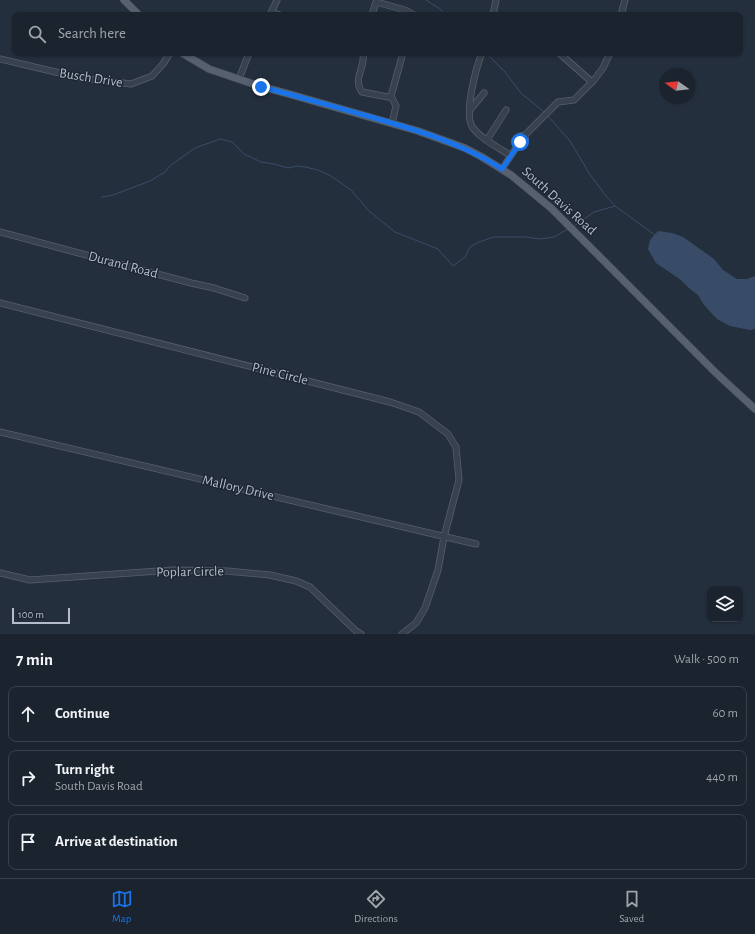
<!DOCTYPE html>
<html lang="en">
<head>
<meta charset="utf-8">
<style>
	:root { --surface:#1b232e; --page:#242b36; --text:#f1f3f6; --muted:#a0a4aa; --line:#39404a; --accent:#1a73e8 }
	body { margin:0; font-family:"Alegreya Sans",sans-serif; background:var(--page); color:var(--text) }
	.controls { position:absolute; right:12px; bottom:12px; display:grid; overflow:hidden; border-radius:8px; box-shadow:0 1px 3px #0004 }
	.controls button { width:36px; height:36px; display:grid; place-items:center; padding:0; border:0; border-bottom:1px solid var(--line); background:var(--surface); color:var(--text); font:20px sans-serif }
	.compass { position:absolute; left:659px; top:68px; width:36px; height:36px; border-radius:50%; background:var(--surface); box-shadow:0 1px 3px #0004; rotate:284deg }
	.scale { position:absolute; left:12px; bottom:10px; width:58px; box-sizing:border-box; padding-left:4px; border:2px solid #b4bcc9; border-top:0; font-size:11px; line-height:14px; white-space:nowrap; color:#b4bcc9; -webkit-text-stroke:3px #1d2633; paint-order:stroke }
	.stop { position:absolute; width:12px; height:12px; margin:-9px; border:3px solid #1a73e8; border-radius:50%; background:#fff }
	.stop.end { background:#1a73e8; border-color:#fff; box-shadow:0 1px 4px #0008 }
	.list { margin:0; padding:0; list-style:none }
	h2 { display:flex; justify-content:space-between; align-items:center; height:52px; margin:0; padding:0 16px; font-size:17px }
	h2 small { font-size:13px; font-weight:400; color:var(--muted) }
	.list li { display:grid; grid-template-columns:26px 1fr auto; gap:12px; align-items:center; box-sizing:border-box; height:56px; margin:0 8px 8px; padding:0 8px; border:1px solid var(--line); border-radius:8px }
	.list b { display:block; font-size:15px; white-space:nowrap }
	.list p { margin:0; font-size:13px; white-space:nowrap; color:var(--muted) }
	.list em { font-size:13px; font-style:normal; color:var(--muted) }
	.icon { flex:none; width:22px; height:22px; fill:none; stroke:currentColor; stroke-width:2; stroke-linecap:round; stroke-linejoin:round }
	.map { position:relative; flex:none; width:755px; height:634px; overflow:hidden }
	.search { position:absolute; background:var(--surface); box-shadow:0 1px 3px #0004; left:12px; right:12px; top:12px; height:44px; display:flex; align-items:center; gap:10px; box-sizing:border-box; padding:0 14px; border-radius:8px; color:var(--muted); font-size:15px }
	.sheet { height:244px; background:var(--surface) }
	nav { display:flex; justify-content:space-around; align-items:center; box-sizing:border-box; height:56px; border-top:1px solid var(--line); background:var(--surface); font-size:11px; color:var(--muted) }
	nav a { display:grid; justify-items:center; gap:2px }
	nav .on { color:var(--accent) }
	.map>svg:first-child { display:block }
</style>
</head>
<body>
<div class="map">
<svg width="755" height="634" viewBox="0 0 755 634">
	<rect width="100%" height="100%" fill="#242f3e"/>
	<path fill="#394c67" d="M 658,231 L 672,233 L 683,237 L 714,259 L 723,270 L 737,279 L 747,279 L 755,276 L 755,329 L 750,330 L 730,326 L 717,319 L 704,305 L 698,295 L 690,289 L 681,280 L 656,263 L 648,249 L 650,240 Z"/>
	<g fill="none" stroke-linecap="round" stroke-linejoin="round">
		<path stroke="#394c67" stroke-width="1" d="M 426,0 L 440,9 L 446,15
			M 486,53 L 505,72 L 521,93 L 544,112
			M 548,116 L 570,141 L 589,173 L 606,196 L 615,206 L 655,235
			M 102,197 L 113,195 L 150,181 L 165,172 L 171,165 L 195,148 L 220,139 L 232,142 L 244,154 L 261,162 L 274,164 L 288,168 L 297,166 L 305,167 L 318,170 L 331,176 L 351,190 L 369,211 L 395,232 L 438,249 L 453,266 L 465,257 L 470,247 L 479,242 L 494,237 L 526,237 L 540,239 L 554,237 L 568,229
			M 573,227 L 594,212 L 615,206"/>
		<defs>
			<path id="minor" d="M 271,12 L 280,15
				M 270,15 L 277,0
				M 372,15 L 376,2 L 405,10 L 414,15
				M 493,15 L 496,0
				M 621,15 L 625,0
				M 363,53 C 366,68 352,78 362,92 L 388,97 L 391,96
				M 482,53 C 476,68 463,115 473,128 C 482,140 498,147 510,155
				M 559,53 L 592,82
				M 0,59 L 81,78 L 131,84 L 152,76 L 163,64 L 170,53
				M 239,79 L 249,53
				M 470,110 L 484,93
				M 392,123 L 396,106 L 391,96 L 403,53
				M518.5 139a3.5 3.5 0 1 1 7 0a3.5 3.5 0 1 1-7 0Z
				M 524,136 L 558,102 L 574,100 L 594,80 L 603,68 L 610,53
				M 487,140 L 506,110
				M 502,169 L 520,142
				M 0,232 L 191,283 L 214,288 L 245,298
				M 0,303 L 390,402 L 419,412 L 448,434 L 456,447 L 459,480 L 444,537 L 438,570 L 425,608 L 416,623 L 402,634
				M 0,432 L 476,544
				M 0,573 L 30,580 L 173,570 L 227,571 L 270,575 L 296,581 L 310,587 L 356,631 L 361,634"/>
			<path id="major" d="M 124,0 L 139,15
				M 182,53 L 209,69 L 256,85 L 289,94 L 418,131 L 465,148 L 482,157 L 511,175 L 551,208 L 716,373 L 755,409"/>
		</defs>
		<use href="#minor" stroke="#565f6c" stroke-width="7"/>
		<use href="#major" stroke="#414a57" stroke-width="8"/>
		<use href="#minor" stroke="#38414e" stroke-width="5.5"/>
		<use href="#major" stroke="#56606e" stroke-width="7"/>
	</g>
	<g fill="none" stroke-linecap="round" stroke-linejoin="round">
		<path stroke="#1a73e8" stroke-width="5" d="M 261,87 C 298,96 334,107 371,117 C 416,130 462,143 502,169 L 520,142"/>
	</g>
	<g text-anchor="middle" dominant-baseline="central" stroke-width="3" stroke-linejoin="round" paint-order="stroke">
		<g font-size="14" fill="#b4bcc9" stroke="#1d2633">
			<text transform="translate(91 78) rotate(9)">Busch Drive</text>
			<text transform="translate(559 201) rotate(42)">South Davis Road</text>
			<text transform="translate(123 265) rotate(15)">Durand Road</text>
			<text transform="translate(280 374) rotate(14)">Pine Circle</text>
			<text transform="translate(238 488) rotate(13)">Mallory Drive</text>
			<text transform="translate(190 572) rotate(-1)">Poplar Circle</text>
		</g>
	</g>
</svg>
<div class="controls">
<button><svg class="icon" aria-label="layers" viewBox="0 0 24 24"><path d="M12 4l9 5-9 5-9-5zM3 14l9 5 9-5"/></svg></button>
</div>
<svg class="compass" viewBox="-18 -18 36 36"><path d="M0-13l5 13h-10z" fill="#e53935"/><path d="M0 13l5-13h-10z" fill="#a0a4aa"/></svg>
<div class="scale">100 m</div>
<div class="stop" style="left:520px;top:142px"></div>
<div class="stop end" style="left:261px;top:87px"></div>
<div class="search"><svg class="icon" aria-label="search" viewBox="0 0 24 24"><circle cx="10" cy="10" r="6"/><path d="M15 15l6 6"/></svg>Search here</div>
</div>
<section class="sheet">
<h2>7 min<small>Walk · 500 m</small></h2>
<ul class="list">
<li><svg class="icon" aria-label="ahead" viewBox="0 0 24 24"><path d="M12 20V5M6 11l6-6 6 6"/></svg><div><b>Continue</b></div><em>60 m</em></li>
<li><svg class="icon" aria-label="right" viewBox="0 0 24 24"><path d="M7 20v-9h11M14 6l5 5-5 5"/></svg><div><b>Turn right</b><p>South Davis Road</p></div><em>440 m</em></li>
<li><svg class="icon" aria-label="arrive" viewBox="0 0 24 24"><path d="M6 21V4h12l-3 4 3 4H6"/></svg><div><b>Arrive at destination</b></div></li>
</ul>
</section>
<nav>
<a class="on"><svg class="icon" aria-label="map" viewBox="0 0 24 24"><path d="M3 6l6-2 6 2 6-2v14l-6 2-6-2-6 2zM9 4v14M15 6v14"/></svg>Map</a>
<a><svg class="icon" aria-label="directions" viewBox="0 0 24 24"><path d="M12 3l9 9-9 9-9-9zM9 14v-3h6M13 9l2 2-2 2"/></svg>Directions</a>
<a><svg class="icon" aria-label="saved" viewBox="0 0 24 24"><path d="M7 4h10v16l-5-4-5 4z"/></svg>Saved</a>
</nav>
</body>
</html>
